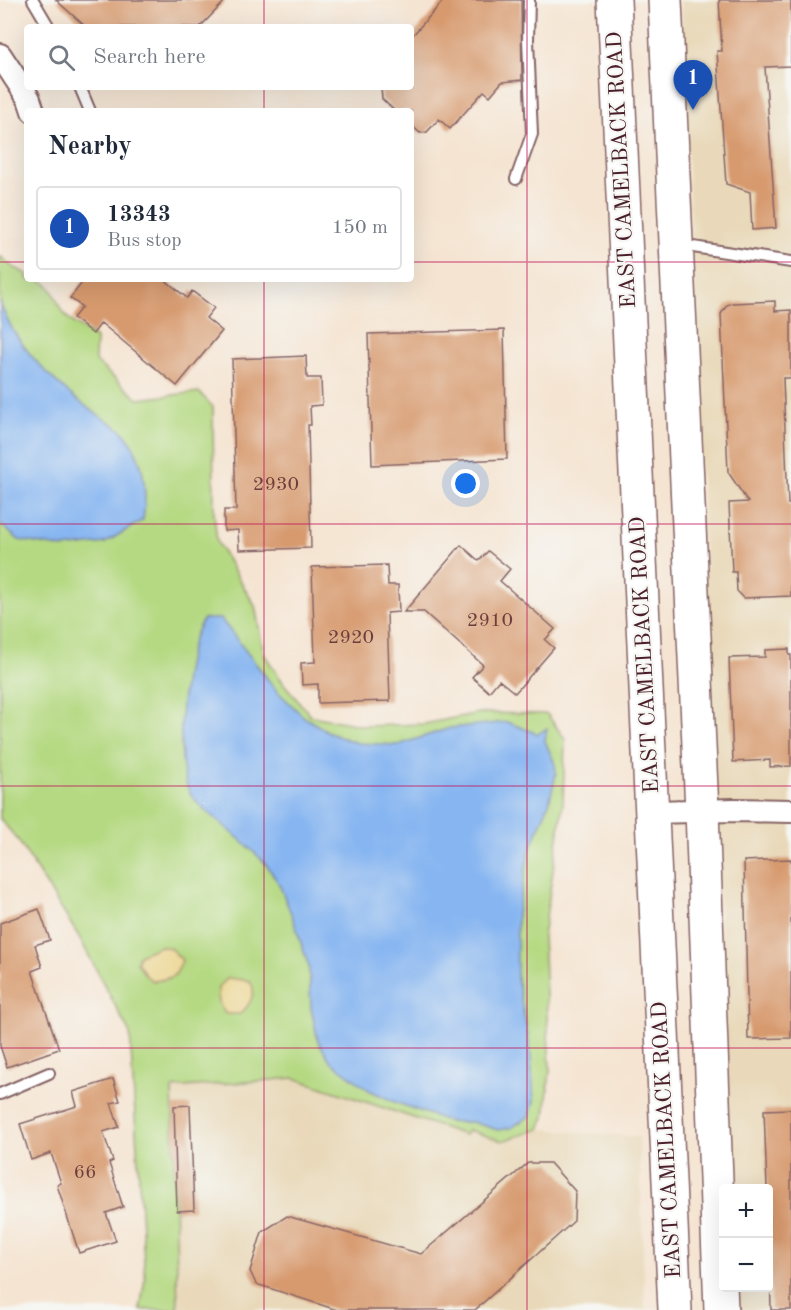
<!DOCTYPE html>
<html lang="en">
<head>
<meta charset="utf-8">
<style>
	:root { --surface:#fff; --page:#f6f6f7; --text:#1f2937; --muted:#747a83; --line:#e0e1e3; --accent:#2563eb }
	body { margin:0; font-family:"Old Standard TT",serif; background:var(--page); color:var(--text) }
	.controls { position:absolute; right:18px; bottom:18px; display:grid; overflow:hidden; border-radius:6px; box-shadow:0 6px 24px #0002 }
	.controls button { width:54px; height:54px; display:grid; place-items:center; padding:0; border:0; border-bottom:2px solid var(--line); background:var(--surface); color:var(--text); font:30px sans-serif }
	.you { position:absolute; left:466px; top:484px; width:21px; height:21px; margin:-15px; border:4px solid #fff; border-radius:50%; background:#1a73e8; box-shadow:0 0 0 9px #1a73e833 }
	.badge { display:grid; place-items:center; width:39px; height:39px; border-radius:50%; background:var(--accent); color:#fff; font-size:20px; font-weight:700 }
	.pin { position:absolute; translate:-50% -50px; filter:drop-shadow(0 2px 3px #0008) }
	.pin::after { content:''; position:absolute; top:32px; width:21px; height:18px; background:inherit; clip-path:polygon(0 0,100% 0,50% 100%) }
	.list { margin:0; padding:0; list-style:none }
	h2 { display:flex; justify-content:space-between; align-items:center; height:78px; margin:0; padding:0 24px; font-size:26px }
	h2 small { font-size:20px; font-weight:400; color:var(--muted) }
	.list li { display:grid; grid-template-columns:39px 1fr auto; gap:18px; align-items:center; box-sizing:border-box; height:84px; margin:0 12px 12px; padding:0 12px; border:2px solid var(--line); border-radius:6px }
	.list b { display:block; font-size:22px; white-space:nowrap }
	.list p { margin:0; font-size:20px; white-space:nowrap; color:var(--muted) }
	.list em { font-size:20px; font-style:normal; color:var(--muted) }
	.icon { flex:none; width:33px; height:33px; fill:none; stroke:currentColor; stroke-width:2; stroke-linecap:round; stroke-linejoin:round }
	.map { position:relative; flex:none; width:791px; height:1310px; overflow:hidden }
	.search { position:absolute; background:var(--surface); box-shadow:0 6px 24px #0002; left:24px; top:24px; width:390px; height:66px; display:flex; align-items:center; gap:15px; box-sizing:border-box; padding:0 21px; border-radius:6px; color:var(--muted); font-size:22px }
	.panel { position:absolute; background:var(--surface); box-shadow:0 6px 24px #0002; left:24px; top:108px; width:390px; height:174px; border-radius:6px }
	.map>svg:first-child { display:block }
</style>
</head>
<body>
<div class="map">
<svg width="791" height="1310" viewBox="0 0 791 1310">
	<rect width="100%" height="100%" fill="#f6f6f2"/>
	<filter id="ink" filterUnits="userSpaceOnUse"><feTurbulence type="fractalNoise" baseFrequency=".0167" numOctaves="2"/><feDisplacementMap in="SourceGraphic" scale="12" xChannelSelector="R" yChannelSelector="G"/><feConvolveMatrix kernelMatrix="1 2 1 2 8 2 1 2 1" color-interpolation-filters="sRGB"/></filter>
	<filter id="wash" filterUnits="userSpaceOnUse"><feTurbulence type="fractalNoise" baseFrequency=".008" numOctaves="4" result="noise"/><feDisplacementMap in="SourceGraphic" scale="24" xChannelSelector="R" yChannelSelector="G"/><feGaussianBlur stdDeviation="1.35" result="paint"/><feColorMatrix in="noise" values="0 0 0 0 0 0 0 0 0 0 0 0 0 0 0 0 0 1.4 0 .05"/><feComposite in="paint" operator="in"/></filter>
	<g filter="url(#wash)">
		<rect width="100%" height="100%" fill="#f5e4d1"/>
		<path fill="#e9d9ba" d="M 681,0 L 791,0 L 791,1310 L 737,1310 L 736,1288 L 768,1288 L 768,1188 L 731,1188 Z
			M 294,1078 L 465,1135 L 468,1130 L 502,1141 L 540,1129 L 639,1137 L 645,1310 L 178,1310 L 172,1088 Z"/>
		<path fill="#b5d982" stroke="#807c56" stroke-width="1.5" d="M 0,256 L 11,266 L 27,274 L 27,279 C 59,279 51,301 68,318 C 76,326 87,331 96,338 L 95,361 L 138,399 L 199,392 L 213,407 L 214,513 L 217,542 L 255,606 L 264,654 L 284,684 L 311,716 L 365,726 L 424,724 L 479,713 L 547,714 L 565,739 L 563,804 L 543,937 L 550,1070 L 545,1117 L 540,1129 L 502,1141 L 468,1130 L 465,1135 L 294,1078 L 172,1088 L 178,1310 L 140,1310 L 145,1278 L 130,1034 L 78,935 L 18,840 L 0,819 Z"/>
		<path fill="#eeda9e" stroke="#9c7c64" stroke-width="1.5" d="M 160,946 L 170,948 L 182,960 C 177,978 171,979 153,981 L 146,976 L 137,962 L 139,955 Z
			M 228,978 L 250,981 C 258,993 249,1006 240,1014 L 226,1014 C 218,1006 218,998 218,988 Z"/>
		<path fill="#86b5f1" stroke="#686a8e" stroke-width="1.5" d="M 0,302 C 14,345 57,387 94,412 C 102,418 113,423 121,430 C 144,453 148,490 143,520 L 105,543 L 64,548 L 19,540 L 0,524 Z
			M 204,619 L 221,619 L 277,691 L 304,717 L 332,734 L 357,743 L 398,745 L 450,728 L 507,722 L 538,734 L 547,728 L 545,741 L 555,764 L 556,774 L 549,803 L 529,853 L 517,914 L 517,978 L 530,1047 L 534,1101 L 530,1116 L 511,1128 L 498,1130 L 472,1122 L 450,1122 L 395,1102 L 369,1090 L 331,1062 L 318,1041 L 311,1008 L 309,967 L 292,916 L 279,884 L 266,864 L 258,856 C 244,843 231,831 216,819 C 207,811 196,804 190,793 C 173,761 181,646 204,619 Z"/>
		<g id="blocks">
			<path fill="#d79a6e" d="M 56,0 L 226,0 L 200,27 L 86,27 Z
				M 444,0 L 521,0 L 522,80 L 502,82 L 490,96 L 484,91 L 450,129 L 439,119 L 427,132 L 420,133 L 411,125 L 411,111 L 395,111 L 382,99 L 381,87 L 411,87 L 411,37 Z
				M 719,0 L 791,0 L 791,66 L 765,67 L 776,228 L 752,230 L 750,192 L 726,184 L 717,51 L 722,51 Z
				M 85,279 L 164,279 L 187,298 L 192,291 L 214,308 L 206,318 L 222,331 L 177,386 L 101,323 L 93,334 L 73,318 L 82,307 L 70,298 Z
				M 775,301 L 775,311 L 791,310 L 791,378 L 783,378 L 788,504 L 791,504 L 791,596 L 744,598 L 737,591 L 736,572 L 732,572 L 729,503 L 748,502 L 728,472 L 721,314 L 727,305 L 732,303 Z
				M 504,330 L 507,459 L 372,465 L 368,334 Z
				M 306,356 L 307,378 L 321,378 L 322,405 L 310,406 L 311,425 L 308,425 L 311,548 L 239,550 L 238,530 L 224,531 L 224,510 L 236,510 L 232,359 Z
				M 461,545 L 479,561 L 488,551 L 510,569 L 500,581 L 555,629 L 545,640 L 554,648 L 515,693 L 499,680 L 489,692 L 472,677 L 483,665 L 424,612 L 404,612 Z
				M 387,565 L 388,585 L 398,585 L 399,612 L 387,613 L 390,701 L 318,703 L 318,684 L 302,685 L 301,663 L 315,662 L 312,567 Z
				M 789,649 L 789,655 L 791,655 L 791,766 L 770,767 L 770,760 L 733,762 L 729,658 L 765,657 L 765,650 Z
				M 791,859 L 791,1038 L 748,1039 L 744,861 Z
				M 39,909 L 50,940 L 35,945 L 42,967 L 32,971 L 59,1049 L 7,1067 L 0,1046 L 0,923 Z
				M 113,1079 L 120,1101 L 111,1103 L 119,1127 L 103,1132 L 113,1161 L 109,1163 L 123,1207 L 106,1213 L 116,1241 L 79,1253 L 57,1185 L 61,1183 L 51,1153 L 31,1160 L 20,1124 L 77,1106 L 73,1092 Z
				M 190,1105 L 194,1210 L 177,1211 L 174,1106 Z
				M 791,1109 L 791,1310 L 771,1310 L 768,1188 L 767,1188 L 764,1110 Z
				M 528,1163 L 550,1163 L 575,1191 L 574,1221 L 475,1310 L 337,1310 L 256,1284 L 250,1271 L 262,1232 L 287,1216 L 421,1254 Z"/>
		</g>
	</g>
	<g filter="url(#ink)">
		<use href="#blocks" fill-opacity="0" stroke="#866465" stroke-width="1.5"/>
		<g fill="none" stroke-linecap="round" stroke-linejoin="round">
			<defs>
				<path id="lane" d="M 33,0 L 49,27
					M 80,87 L 90,111
					M 516,179 L 532,134 L 528,40 L 529,0
					M 680,245 L 791,262
					M 0,1094 L 49,1073"/>
				<path id="street" d="M 0,55 L 29,99 L 33,111
					M 652,812 L 735,810 L 791,811"/>
				<path id="primary" d="M 614,0 L 675,1310
					M 665,0 L 702,811 L 721,1310"/>
			</defs>
			<use href="#lane" stroke="#866465" stroke-width="14"/>
			<use href="#street" stroke="#866465" stroke-width="26"/>
			<use href="#primary" stroke="#866465" stroke-width="36"/>
			<use href="#lane" stroke="#fff" stroke-width="10"/>
			<use href="#street" stroke="#fff" stroke-width="22"/>
			<use href="#primary" stroke="#fff" stroke-width="33"/>
		</g>
	</g>
	<path fill="none" stroke="#c2185b" stroke-width="1.5" stroke-opacity="0.55" d="M 264,0 L 264,27M 527,0 L 527,1310M 264,87 L 264,111M 0,262 L 27,262M 411,262 L 791,262M 264,279 L 264,1310M 0,524 L 791,524M 0,786 L 791,786M 0,1048 L 791,1048"/>
	<g text-anchor="middle" dominant-baseline="central" stroke-width="4.5" stroke-linejoin="round" paint-order="stroke">
		<g font-size="20" fill="#6d3e3c">
			<text x="276" y="485">2930</text>
			<text x="490" y="621">2910</text>
			<text x="351" y="638">2920</text>
			<text x="85" y="1173">66</text>
		</g>
		<g font-size="22" fill="#4a1f2b" stroke="#f6f6f2">
			<text transform="translate(622 170) rotate(-93)">EAST CAMELBACK ROAD</text>
			<text transform="translate(645 655) rotate(-93)">EAST CAMELBACK ROAD</text>
			<text transform="translate(667 1140) rotate(-93)">EAST CAMELBACK ROAD</text>
		</g>
	</g>
</svg>
<div class="controls">
<button>+</button>
<button>−</button>
</div>
<div class="you"></div>
<div class="pin badge" style="left:693px;top:110px;background:#1a4fb4">1</div>
<div class="search"><svg class="icon" aria-label="search" viewBox="0 0 24 24"><circle cx="10" cy="10" r="6"/><path d="M15 15l6 6"/></svg>Search here</div>
<section class="panel">
<h2>Nearby<small></small></h2>
<ul class="list">
<li><span class="badge" style="background:#1a4fb4">1</span><div><b>13343</b><p>Bus stop</p></div><em>150 m</em></li>
</ul>
</section>
</div>
</body>
</html>
